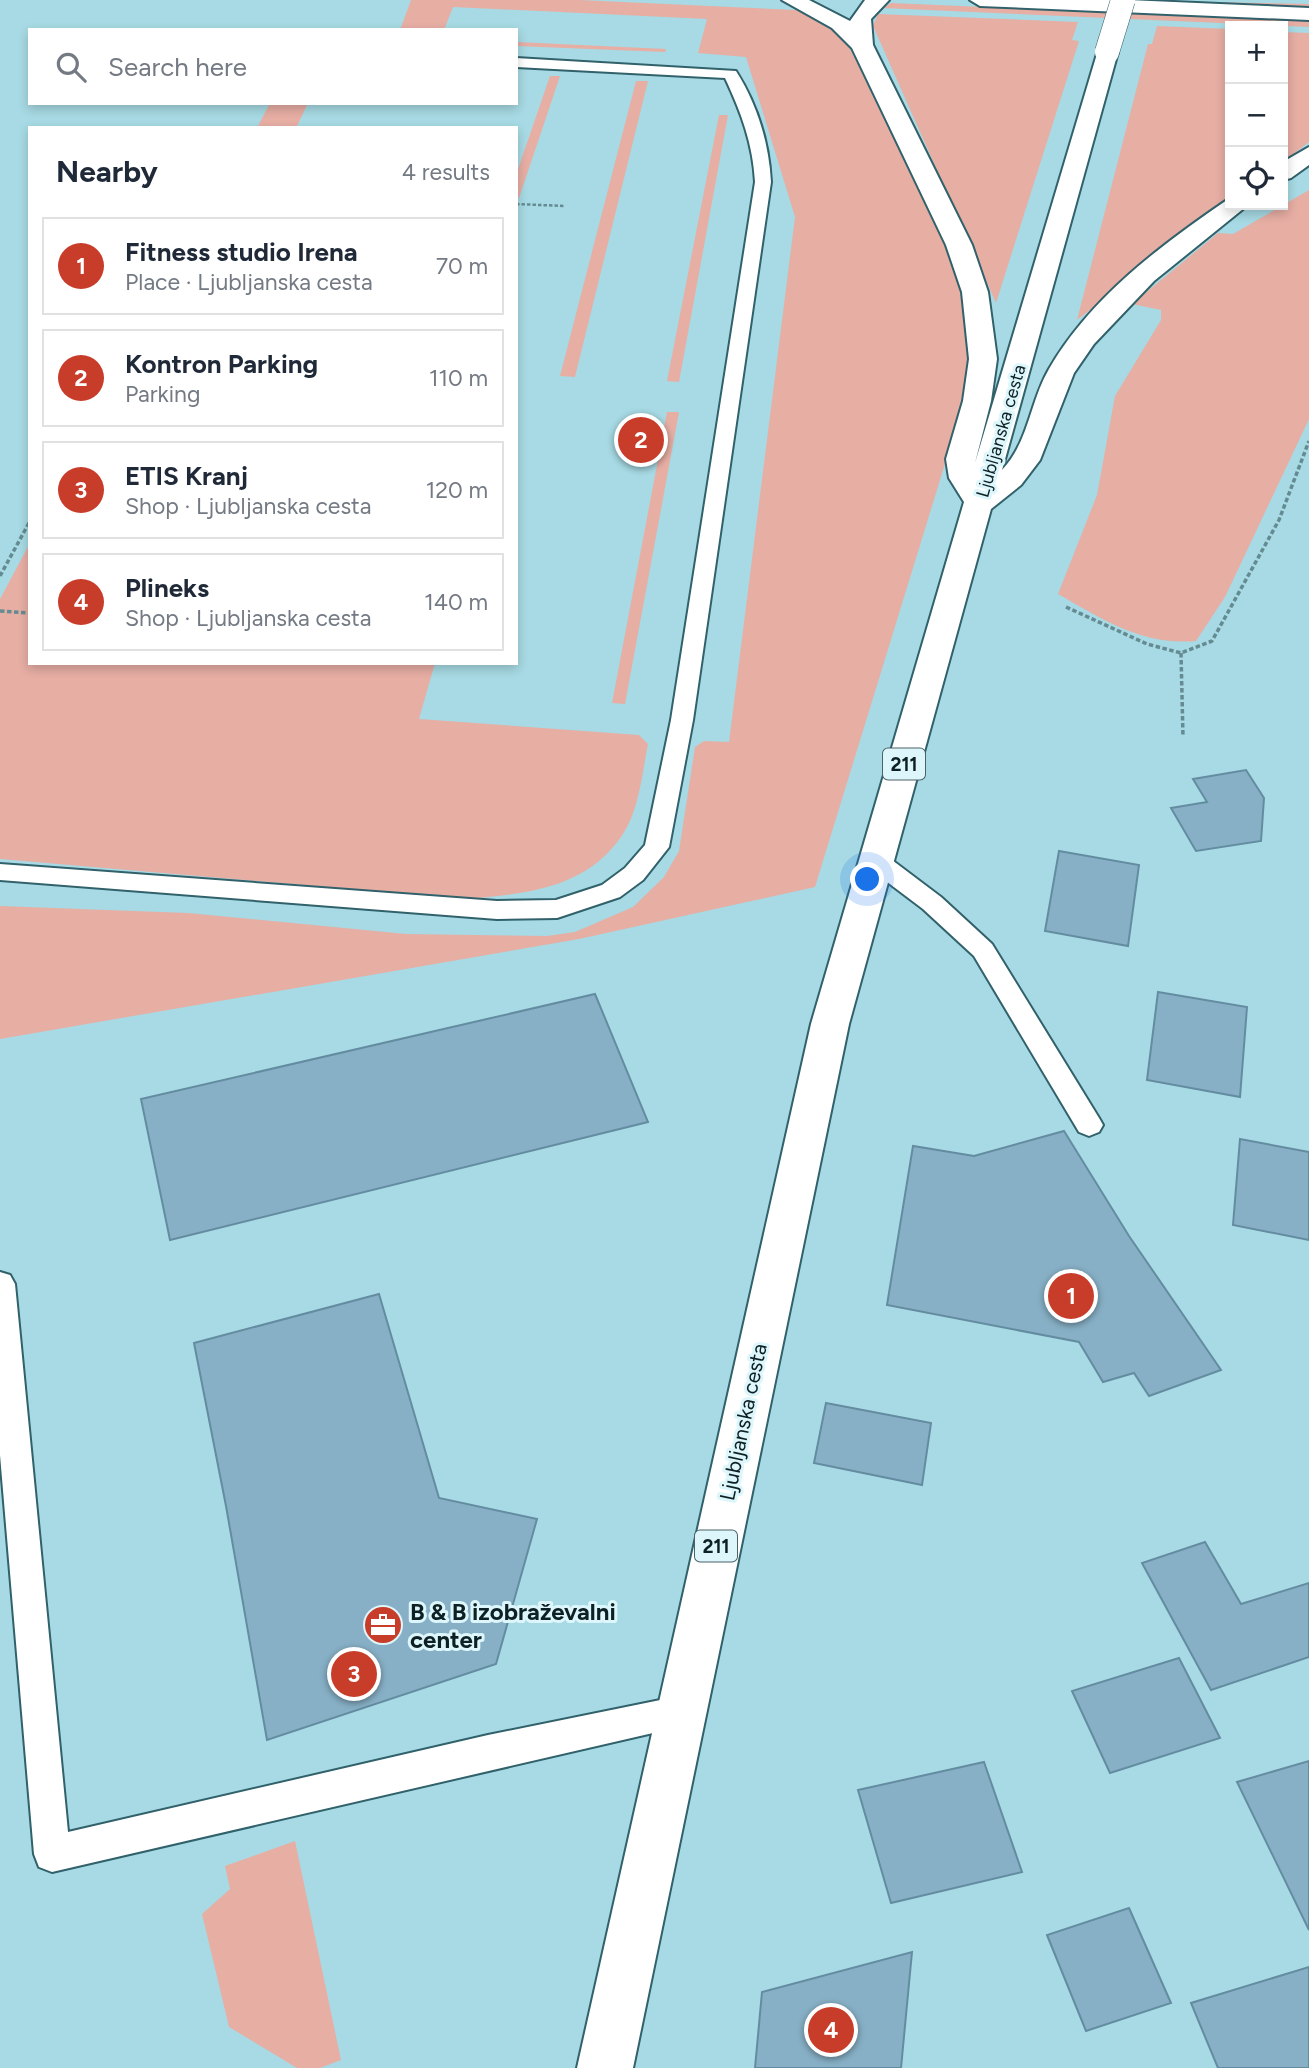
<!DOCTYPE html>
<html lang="en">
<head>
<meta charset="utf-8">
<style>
	:root { --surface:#fff; --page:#f6f6f7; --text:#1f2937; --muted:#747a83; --line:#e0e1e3; --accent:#c83c2a }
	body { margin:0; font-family:Figtree,sans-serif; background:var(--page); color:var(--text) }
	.controls { position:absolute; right:21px; top:21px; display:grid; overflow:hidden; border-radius:0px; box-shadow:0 4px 10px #0003 }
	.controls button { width:63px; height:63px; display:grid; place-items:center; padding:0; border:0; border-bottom:2px solid var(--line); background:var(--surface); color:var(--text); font:35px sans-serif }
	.you { position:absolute; left:868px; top:880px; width:24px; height:24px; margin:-18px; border:5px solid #fff; border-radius:50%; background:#1a73e8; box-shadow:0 0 0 10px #1a73e833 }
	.badge { display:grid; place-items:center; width:46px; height:46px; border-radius:50%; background:var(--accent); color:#fff; font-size:23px; font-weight:700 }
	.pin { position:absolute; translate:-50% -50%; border:4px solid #fff; box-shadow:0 2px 7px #0006 }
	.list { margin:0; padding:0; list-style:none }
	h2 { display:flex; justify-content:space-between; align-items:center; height:91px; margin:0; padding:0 28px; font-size:30px }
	h2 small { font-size:23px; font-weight:400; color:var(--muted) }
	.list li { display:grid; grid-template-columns:46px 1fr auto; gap:21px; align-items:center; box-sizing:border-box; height:98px; margin:0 14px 14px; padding:0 14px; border:2px solid var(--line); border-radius:0px }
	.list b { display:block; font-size:26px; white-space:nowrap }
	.list p { margin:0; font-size:23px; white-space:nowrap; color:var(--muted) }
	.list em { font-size:23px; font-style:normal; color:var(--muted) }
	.icon { flex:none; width:38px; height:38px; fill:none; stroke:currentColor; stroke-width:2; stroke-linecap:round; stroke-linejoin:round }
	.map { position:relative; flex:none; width:1309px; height:2068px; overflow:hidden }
	.search { position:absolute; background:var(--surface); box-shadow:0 4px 10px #0003; left:28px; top:28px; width:490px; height:77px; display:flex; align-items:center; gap:18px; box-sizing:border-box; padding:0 24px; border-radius:0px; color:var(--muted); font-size:26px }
	.panel { position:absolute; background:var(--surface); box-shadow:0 4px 10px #0003; left:28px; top:126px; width:490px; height:539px; border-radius:0px }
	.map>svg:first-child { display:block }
</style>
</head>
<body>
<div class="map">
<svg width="1309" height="2068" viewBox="0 0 1309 2068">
	<rect width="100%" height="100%" fill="#a7dae4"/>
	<path fill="#e7aea4" d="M 411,0 L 580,0 L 796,10 C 821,17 835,28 850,49 C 900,147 971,254 969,368 C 968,392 958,418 952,441 L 815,887 L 579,939 L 0,1039 L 0,906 L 188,913 L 406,934 L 547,936 L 575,932 L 633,907 L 664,877 L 679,851 L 695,747 L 704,741 L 729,742 L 795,217 L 746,57 L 698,53 L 707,19 L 453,7 L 444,30 L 400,30 Z
		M 1111,0 L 1309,4 L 1309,8 Z
		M 891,3 L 1309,21 L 1309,27 L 883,8 Z
		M 878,14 L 1078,22 L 1072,40 L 1079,41 L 996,303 L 873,26 Z
		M 1157,26 L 1230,29 L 1230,203 L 1077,320 L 1148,44 L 1152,44 Z
		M 1283,32 L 1309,33 L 1309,142 L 1283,162 Z
		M 516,42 L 666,49 L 665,52 L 516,46 Z
		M 550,76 L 560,76 L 519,198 L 516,198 L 516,175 Z
		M 636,81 L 648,81 L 575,377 L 560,376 Z
		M 270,103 L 308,103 L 296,128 L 257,128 Z
		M 719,115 L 728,115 L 679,382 L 667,381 Z
		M 1309,190 L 1309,419 L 1225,597 L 1196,641 C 1143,646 1102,619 1058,594 L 1097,495 L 1115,396 L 1161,320 L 1161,310 L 1132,304 L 1218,233 L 1233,234 Z
		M 667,412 L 679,412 L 625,704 L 612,703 Z
		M 30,543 L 30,663 L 435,663 L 419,719 L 639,735 L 648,744 C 642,774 639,812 621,837 C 585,889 524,894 467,899 L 0,859 L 0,599 Z
		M 295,1841 L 341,2060 L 320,2068 L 297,2068 L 229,2027 L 202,1914 L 230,1889 L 225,1866 Z"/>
	<path fill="#87b0c6" stroke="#648ca1" stroke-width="2" d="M 1246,770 L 1264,798 L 1261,841 L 1196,851 L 1171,808 L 1207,802 L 1193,779 Z
		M 1059,851 L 1139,865 L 1128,946 L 1045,931 Z
		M 1158,992 L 1247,1007 L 1240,1097 L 1147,1080 Z
		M 595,994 L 648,1122 L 170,1240 L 141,1099 Z
		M 1064,1131 L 1129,1236 L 1221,1370 L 1149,1396 L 1134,1373 L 1103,1382 L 1079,1342 L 887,1305 L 913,1146 L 974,1156 Z
		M 1240,1139 L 1309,1152 L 1309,1240 L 1233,1225 Z
		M 379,1294 L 439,1498 L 537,1519 L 496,1664 L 267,1740 L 226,1506 L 194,1343 Z
		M 826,1403 L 931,1423 L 922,1485 L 814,1463 Z
		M 1205,1542 L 1241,1604 L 1309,1583 L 1309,1657 L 1211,1690 L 1142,1563 Z
		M 1179,1658 L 1220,1738 L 1110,1773 L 1072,1691 Z
		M 1309,1761 L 1309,1930 L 1237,1782 Z
		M 984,1762 L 1022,1872 L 891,1903 L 858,1790 Z
		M 1129,1908 L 1171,2003 L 1086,2031 L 1047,1935 Z
		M 912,1952 L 901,2068 L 755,2068 L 762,1992 Z
		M 1309,1967 L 1309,2068 L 1218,2068 L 1191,2003 Z"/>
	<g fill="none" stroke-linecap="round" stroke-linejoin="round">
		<defs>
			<path id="lane" d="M 516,58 L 736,71 C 757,104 769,143 771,182 L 693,720 L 669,847 L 643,880 L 620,897 L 557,918 L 497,919 L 0,880 L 0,864 L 497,901 L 556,900 L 602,885 L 625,868 L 645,845 L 671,720 L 755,182 C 753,144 741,112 725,78 L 516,67 Z
				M 875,852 L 884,854 L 941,897 L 992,944 L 1099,1118 L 1103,1125 L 1099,1132 L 1089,1136 L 1079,1132 L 974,956 L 923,909 L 866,866 L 863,860 L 866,854 Z
				M 0,1272 L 10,1275 L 15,1284 L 68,1832 L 488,1735 L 680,1696 L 692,1700 L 697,1712 L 692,1724 L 52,1872 L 39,1867 L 34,1854 L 0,1455 Z"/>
			<path id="primary" d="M 782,0 L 809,0 L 850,21 L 865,0 L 889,0 L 871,19 L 873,45 L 972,245 L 988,292 L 997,359 L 991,401 L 975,463 L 1099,47 L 1107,45 L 1118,52 L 1002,470 C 1029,442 1030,401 1049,369 C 1090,298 1161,245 1227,200 L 1230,199 L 1230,205 L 1248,205 L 1154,281 L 1094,344 L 1074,373 L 1040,460 L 1021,485 L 991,509 L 849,1024 L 633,2068 L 577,2068 L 811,1024 L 964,502 L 949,478 L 946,459 L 963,401 L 969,359 L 962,292 L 946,245 L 852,48 L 832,28 Z
				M 970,0 L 1128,0 L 1309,8 L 1309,20 L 980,6 Z
				M 1309,147 L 1309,165 L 1291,178 L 1283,180 L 1283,162 Z"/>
		</defs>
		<use href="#lane" stroke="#31616a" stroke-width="4"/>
		<use href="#primary" stroke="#31616a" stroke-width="4"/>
		<path stroke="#658b92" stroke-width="2.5" stroke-dasharray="3.5 2" stroke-linecap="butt" d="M 516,204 L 564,206"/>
		<path stroke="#658b92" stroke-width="3.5" stroke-dasharray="4.5 2.5" stroke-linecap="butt" d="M 0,576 L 30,521
			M 1066,607 L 1147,644 L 1181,653 L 1212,641 L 1279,520 L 1309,441
			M 0,611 L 30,613
			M 1181,653 L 1183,737"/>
		<use href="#lane" fill="#fff" fill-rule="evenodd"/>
		<use href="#primary" fill="#fff" fill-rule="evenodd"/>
		<defs>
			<path id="primary-bridge" d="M 1107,52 L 1123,0"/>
		</defs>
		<use href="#primary-bridge" stroke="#31616a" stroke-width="25" stroke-linecap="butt"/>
		<use href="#primary-bridge" stroke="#fff" stroke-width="24"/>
	</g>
	<defs>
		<symbol id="office-disc" viewBox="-11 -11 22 22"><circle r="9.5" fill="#c83c2a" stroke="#ddf6fb"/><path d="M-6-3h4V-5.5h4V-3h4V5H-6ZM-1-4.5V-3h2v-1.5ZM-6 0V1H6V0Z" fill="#fff"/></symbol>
	</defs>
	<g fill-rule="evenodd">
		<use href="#office-disc" x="361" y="1603" width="44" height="44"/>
	</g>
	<g text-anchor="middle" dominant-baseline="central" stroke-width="6" stroke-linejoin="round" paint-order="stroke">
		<g font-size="18" fill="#0d2125" stroke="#ddf6fb">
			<text transform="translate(1001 431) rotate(-74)">Ljubljanska cesta</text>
		</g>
		<g fill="#ddf6fb" stroke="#4b6165" stroke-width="2">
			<rect x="883" y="748.5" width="42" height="31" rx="5"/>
			<rect x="695" y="1530.5" width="42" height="31" rx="5"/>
		</g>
		<g font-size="19" font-weight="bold" fill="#0d2125">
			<text x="904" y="764">211</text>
			<text x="716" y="1546">211</text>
		</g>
		<g font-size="21" fill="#0d2125" stroke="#ddf6fb">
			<text transform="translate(743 1422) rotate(-78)">Ljubljanska cesta</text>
		</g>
		<g font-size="24" font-weight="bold" fill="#0d2125" stroke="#ddf6fb" text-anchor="start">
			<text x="410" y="1611">B &amp; B izobraževalni<tspan x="410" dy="28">center</tspan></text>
		</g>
	</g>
</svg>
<div class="controls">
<button>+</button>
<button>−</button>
<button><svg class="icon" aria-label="locate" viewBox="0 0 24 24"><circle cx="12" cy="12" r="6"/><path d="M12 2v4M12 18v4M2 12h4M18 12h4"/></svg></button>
</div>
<div class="you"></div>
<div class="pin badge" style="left:1071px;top:1296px">1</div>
<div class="pin badge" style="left:641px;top:440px">2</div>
<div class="pin badge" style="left:354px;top:1674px">3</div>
<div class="pin badge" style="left:831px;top:2030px">4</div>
<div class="search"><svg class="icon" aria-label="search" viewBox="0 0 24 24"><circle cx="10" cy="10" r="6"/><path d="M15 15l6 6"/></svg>Search here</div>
<section class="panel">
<h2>Nearby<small>4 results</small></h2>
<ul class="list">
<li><span class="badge">1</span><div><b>Fitness studio Irena</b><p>Place · Ljubljanska cesta</p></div><em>70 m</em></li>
<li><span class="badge">2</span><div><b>Kontron Parking</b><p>Parking</p></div><em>110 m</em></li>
<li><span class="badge">3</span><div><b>ETIS Kranj</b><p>Shop · Ljubljanska cesta</p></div><em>120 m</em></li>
<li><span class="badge">4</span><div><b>Plineks</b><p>Shop · Ljubljanska cesta</p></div><em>140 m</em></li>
</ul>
</section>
</div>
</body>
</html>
